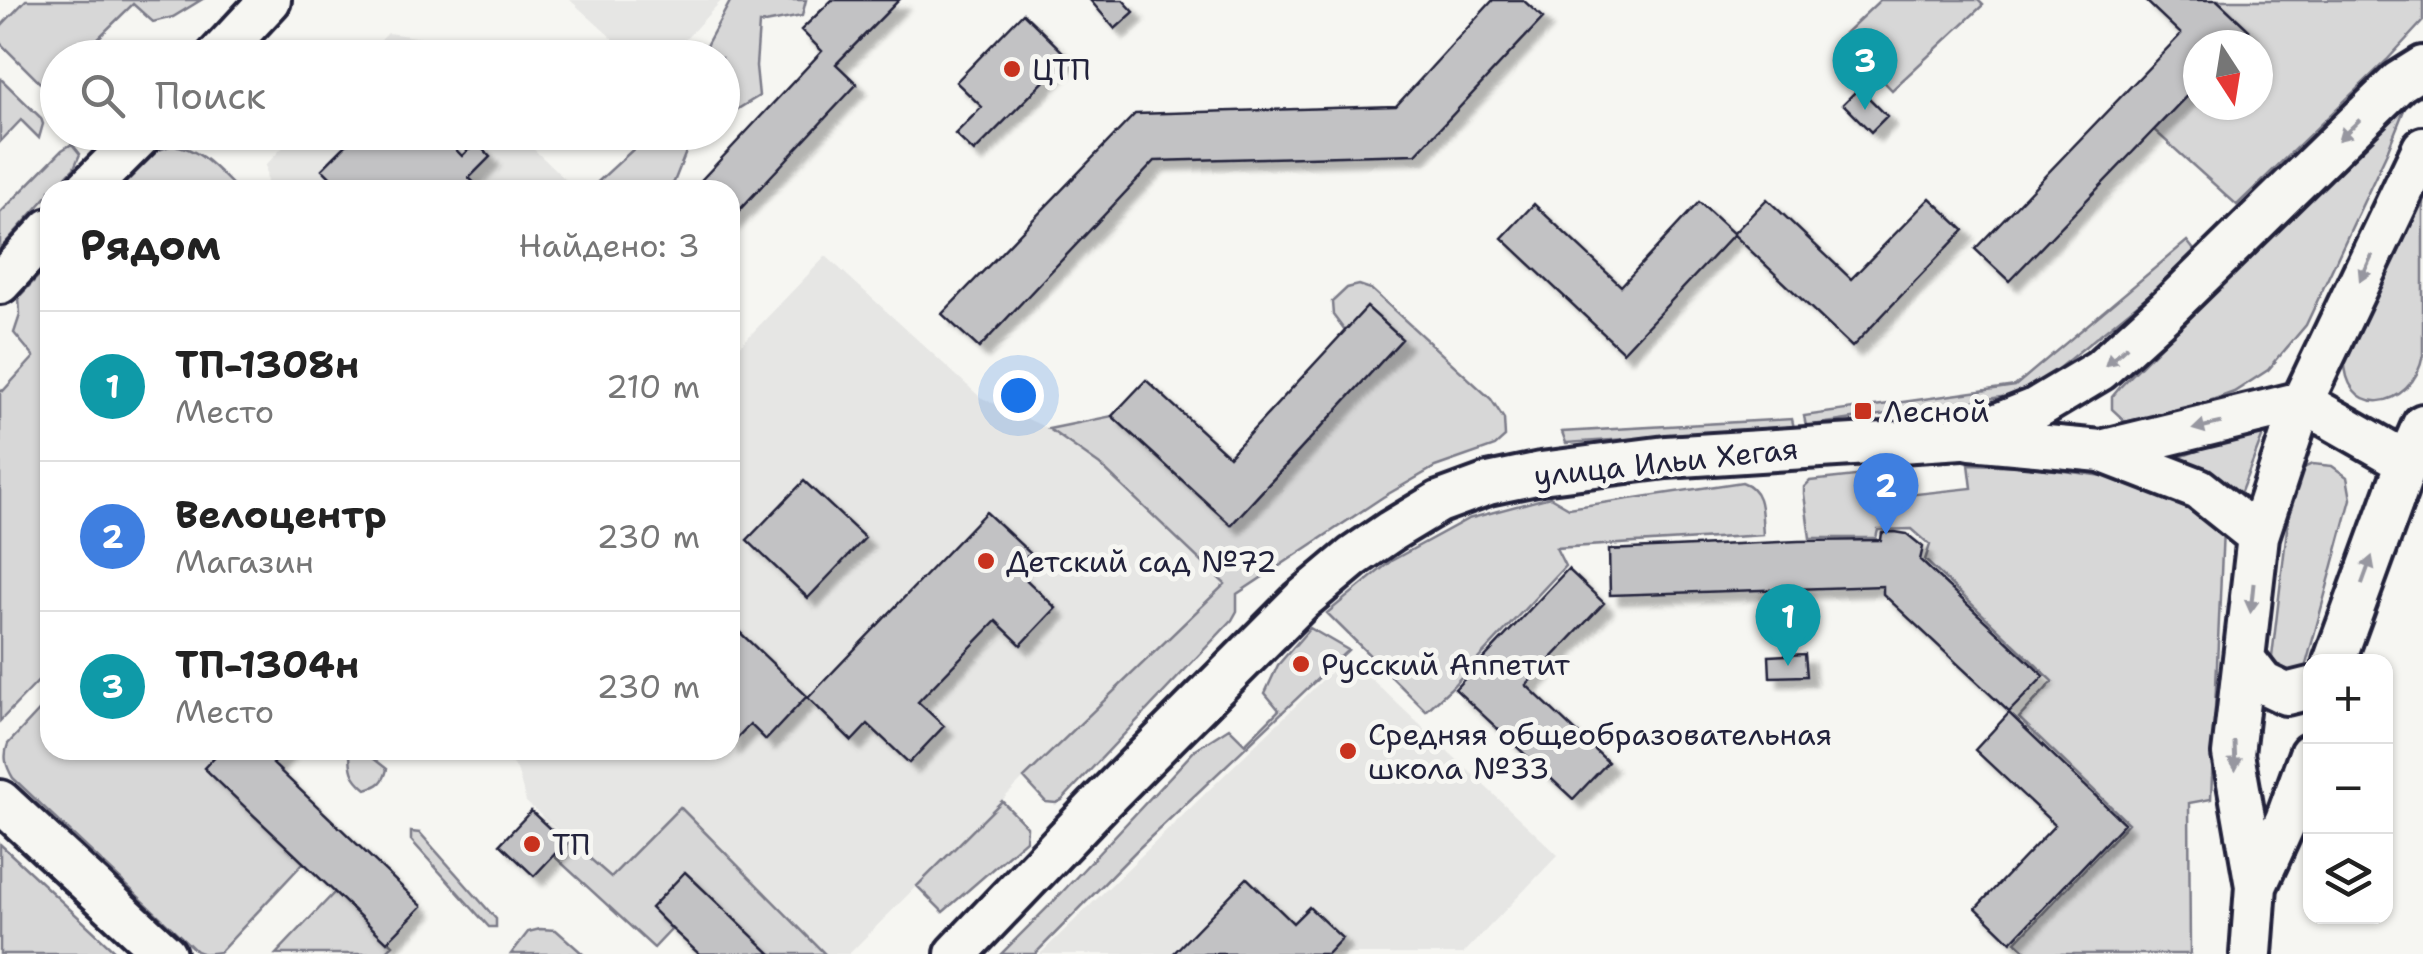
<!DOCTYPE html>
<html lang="ru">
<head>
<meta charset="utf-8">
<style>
	:root { --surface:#fff; --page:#f2f2f2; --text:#222; --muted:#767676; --line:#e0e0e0; --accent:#7c3aed }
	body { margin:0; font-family:"Shantell Sans",sans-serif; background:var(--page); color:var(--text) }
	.controls { position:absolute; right:30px; bottom:30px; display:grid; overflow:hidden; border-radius:20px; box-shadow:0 2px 8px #0004 }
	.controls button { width:90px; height:90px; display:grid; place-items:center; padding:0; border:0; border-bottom:2px solid var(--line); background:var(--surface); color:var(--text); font:50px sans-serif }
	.compass { position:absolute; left:2183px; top:30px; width:90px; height:90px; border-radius:50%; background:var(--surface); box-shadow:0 2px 8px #0004; rotate:168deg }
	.you { position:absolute; left:1018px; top:395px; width:35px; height:35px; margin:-25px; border:8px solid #fff; border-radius:50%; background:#1a73e8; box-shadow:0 0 0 15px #1a73e833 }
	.badge { display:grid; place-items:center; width:65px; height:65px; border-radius:50%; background:var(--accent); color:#fff; font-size:32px; font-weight:700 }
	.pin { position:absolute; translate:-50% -82px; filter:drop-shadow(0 2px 5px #0008) }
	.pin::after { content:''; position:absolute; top:52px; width:35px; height:30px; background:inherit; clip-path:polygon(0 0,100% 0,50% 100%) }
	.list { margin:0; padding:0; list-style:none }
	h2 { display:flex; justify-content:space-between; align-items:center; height:130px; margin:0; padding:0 40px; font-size:42px }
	h2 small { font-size:32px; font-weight:400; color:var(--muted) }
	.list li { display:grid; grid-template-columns:65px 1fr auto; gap:30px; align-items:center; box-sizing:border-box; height:150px; padding:0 40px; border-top:2px solid var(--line) }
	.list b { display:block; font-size:38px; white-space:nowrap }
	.list p { margin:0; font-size:32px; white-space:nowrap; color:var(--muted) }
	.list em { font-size:32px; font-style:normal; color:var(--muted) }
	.icon { flex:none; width:55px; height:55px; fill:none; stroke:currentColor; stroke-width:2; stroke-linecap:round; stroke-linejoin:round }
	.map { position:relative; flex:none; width:2423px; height:954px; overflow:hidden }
	.search { position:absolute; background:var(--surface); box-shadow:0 2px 8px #0004; left:40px; top:40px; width:700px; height:110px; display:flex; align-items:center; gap:25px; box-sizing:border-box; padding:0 35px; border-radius:55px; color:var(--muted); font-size:38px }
	.panel { position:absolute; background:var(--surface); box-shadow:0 2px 8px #0004; left:40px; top:180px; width:700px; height:580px; border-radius:30px }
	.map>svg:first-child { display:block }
</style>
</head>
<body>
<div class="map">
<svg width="2423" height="954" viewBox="0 0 2423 954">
	<defs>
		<filter id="shadow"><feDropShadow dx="9" dy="9" stdDeviation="2.5" flood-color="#0004"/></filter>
	</defs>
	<rect width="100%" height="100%" fill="#f6f6f2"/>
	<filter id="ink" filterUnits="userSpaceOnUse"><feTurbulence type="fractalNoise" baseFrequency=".01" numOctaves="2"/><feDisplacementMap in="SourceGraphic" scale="20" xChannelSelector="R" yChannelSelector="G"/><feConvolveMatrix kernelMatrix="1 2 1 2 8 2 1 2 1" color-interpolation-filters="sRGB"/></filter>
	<g filter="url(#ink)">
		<path fill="#e6e6e4" d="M 570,0 L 722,0 L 672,54 L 634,58 Z
			M 388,33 L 422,38 L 441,57 L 365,57 Z
			M 296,133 L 517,133 L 568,182 L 570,190 L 267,190 L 266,165 Z
			M 826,256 L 980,397 L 1049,429 L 1100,465 L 1226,584 L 1024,778 L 849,954 L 825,954 L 681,807 L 611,877 L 526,802 L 517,769 L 497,750 L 730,750 L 730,356 Z
			M 1347,656 L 1558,855 L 1463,954 L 1040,954 Z"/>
		<path fill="#d7d7d7" stroke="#7c7c89" stroke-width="2.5" d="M 26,0 L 201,0 L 173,17 L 153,22 L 133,4 L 79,57 L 58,58 L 57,78 L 54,83 L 57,90 L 40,83 L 0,43 L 0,27 Z
			M 731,0 L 806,0 L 802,16 L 759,24 L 756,66 L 759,96 L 723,118 L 722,58 L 704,57 L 707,44 Z
			M 1880,0 L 1978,0 L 1983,5 L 1892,90 L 1841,37 Z
			M 2217,0 L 2423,0 L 2423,21 L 2387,60 L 2237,205 L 2154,130 L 2198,84 L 2198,105 L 2258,105 L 2258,45 L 2235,45 L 2249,30 Z
			M 0,78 L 41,118 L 43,124 L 39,138 L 21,120 L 0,142 Z
			M 2404,110 L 2387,152 L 2306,325 L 2268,370 L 2234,392 L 2182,411 L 2126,422 L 2112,409 L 2112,397 L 2121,386 L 2392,112 Z
			M 651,133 L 701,133 L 692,137 L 674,182 L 666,190 L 589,190 Z
			M 72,144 L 80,154 L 74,168 L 53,190 L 50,190 L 50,193 L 0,249 L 0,213 L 62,150 Z
			M 172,145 C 201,148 218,171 238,190 L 119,190 L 154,152 Z
			M 2423,192 C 2423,231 2423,269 2423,308 C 2423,323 2423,340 2423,355 C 2413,412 2340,422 2345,352 Z
			M 2187,241 L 2198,255 L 2028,393 L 1806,426 L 1804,416 L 2015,386 Z
			M 50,264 L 50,669 L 0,721 L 0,389 L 3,391 L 34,357 L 14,333 L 20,315 L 19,297 Z
			M 1359,285 L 1371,289 L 1491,399 L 1504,419 L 1505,437 L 1495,446 L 1435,467 L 1383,497 L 1237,594 L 1237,611 L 1232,620 L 1062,800 L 1056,803 L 1046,802 L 1024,778 L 1225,584 L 1100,465 L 1049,429 L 1112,416 L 1231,525 L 1402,339 L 1367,307 L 1345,331 L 1333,315 L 1332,302 L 1347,288 Z
			M 1792,419 L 1794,428 L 1566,443 L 1562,432 Z
			M 2266,427 L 2237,502 L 2171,460 Z
			M 1969,464 L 2022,466 L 2129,479 L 2191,497 L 2223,529 L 2211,799 L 2189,803 L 2190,954 L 2029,954 L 2016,942 L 2128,823 L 2019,718 L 2053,681 L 1925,560 L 1930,545 L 1912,529 L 1878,530 L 1876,538 L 1810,538 L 1804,494 L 1804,487 L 1810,481 L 1873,474 L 1880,498 L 1972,488 Z
			M 2312,464 L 2332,466 L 2347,477 L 2351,499 L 2304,672 L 2279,676 L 2272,657 L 2292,486 L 2297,471 Z
			M 1742,482 C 1765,490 1761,514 1763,535 L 1556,548 L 1565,566 L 1450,689 L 1426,711 L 1327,613 L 1391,561 L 1468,519 L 1550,497 L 1569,508 Z
			M 1310,628 L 1348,650 L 1137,850 L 1035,954 L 1001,954 L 1054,901 L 1196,749 L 1229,728 L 1245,744 L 1279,710 L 1265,693 L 1278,665 Z
			M 50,699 L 50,750 L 221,750 L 205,768 L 304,862 L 220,952 L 204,954 L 196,951 L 13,778 C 6,766 3,757 8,744 Z
			M 350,750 L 368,750 L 369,755 L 387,769 C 384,782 379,786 366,789 C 351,777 350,769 350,750 Z
			M 1002,801 L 1027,827 L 1026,840 L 943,912 L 917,886 Z
			M 680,807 L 825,954 L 771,954 L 672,929 L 654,948 L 555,857 L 570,841 L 611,877 Z
			M 411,832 L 420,833 L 496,919 L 496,927 L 489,927 L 411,840 Z
			M 0,844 L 118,954 L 0,954 Z
			M 335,892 L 393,945 L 384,954 L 276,954 Z
			M 540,929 L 556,930 L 583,954 L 511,954 L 528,932 Z"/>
		<path fill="#c2c2c4" stroke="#22223b" stroke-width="2.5" filter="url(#shadow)" d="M 832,0 L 899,0 L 836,64 L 857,84 L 730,220 L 730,190 L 692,190 L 822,51 L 801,30 Z
			M 1090,0 L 1123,0 L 1134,12 L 1115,29 Z
			M 1493,0 L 1523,0 L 1543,18 L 1416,154 L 1155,161 L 979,348 L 942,314 L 1135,114 L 1396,106 Z
			M 2145,0 L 2217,0 L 2249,30 L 2235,45 L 2198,45 L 2198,84 L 2009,281 L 1975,249 L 2181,34 Z
			M 1023,13 L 1068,57 L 974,152 L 955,134 L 982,107 L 956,82 Z
			M 1859,88 L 1887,116 L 1871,132 L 1843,104 Z
			M 359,132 L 439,132 L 462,156 L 476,142 L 490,157 L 469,178 L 482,190 L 343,190 L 322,169 Z
			M 1930,198 L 1964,230 L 1852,347 L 1733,234 L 1767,199 L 1851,279 Z
			M 1699,202 L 1734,234 L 1623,352 L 1502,238 L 1534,204 L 1621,286 Z
			M 1367,307 L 1402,339 L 1231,525 L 1112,416 L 1146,380 L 1229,456 Z
			M 804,481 L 865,538 L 808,598 L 747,540 Z
			M 986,512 L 1030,553 L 1015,569 L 1056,608 L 1021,645 L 996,621 L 918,702 L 944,726 L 909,763 L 868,724 L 852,741 L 808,698 Z
			M 1895,532 L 1907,534 L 1923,547 L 1920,560 L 2044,676 L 2009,712 L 1883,594 L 1883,586 L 1610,595 L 1609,550 L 1799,541 L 1881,540 L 1882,533 Z
			M 1568,569 L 1604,603 L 1526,685 L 1608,762 L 1573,799 L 1455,689 Z
			M 730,623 L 807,696 L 766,740 L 750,724 L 730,745 Z
			M 1805,654 L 1807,676 L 1770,677 L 1769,656 Z
			M 2009,713 L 2124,823 L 2011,942 L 1976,908 L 2055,825 L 1975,750 Z
			M 221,750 L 286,750 L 273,764 L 422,906 L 387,942 L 204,768 Z
			M 531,811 L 565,843 L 534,876 L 500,844 Z
			M 685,872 L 771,954 L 699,954 L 672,929 L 651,908 Z
			M 1247,878 L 1293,923 L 1309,907 L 1342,938 L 1327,954 L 1173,954 Z"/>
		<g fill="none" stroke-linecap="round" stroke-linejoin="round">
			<defs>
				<path id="secondary" d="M 216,58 L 270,0
					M 86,190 L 144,132
					M 0,283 L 50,229
					M 1971,439 L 2101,451 L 2199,489 L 2258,536
					M 2101,451 L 2302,402 L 2407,462
					M 2245,660 L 2263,683 L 2286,694 L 2310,688
					M 2334,662 L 2407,462 L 2423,425
					M 0,801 L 165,954
					M 2256,886 L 2286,820 L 2310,754
					M 956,954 L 1103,800 L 1302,600 L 1353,557 L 1391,531 L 1439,502 L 1488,484 L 1541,473 L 1666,457 L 1962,438 L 2035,409 L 2100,370 L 2167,309 L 2399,82 L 2423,67
					M 2251,954 L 2256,886 L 2233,754 L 2258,536 L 2302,402 L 2423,148"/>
			</defs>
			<use href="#secondary" stroke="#22223b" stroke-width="48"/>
			<use href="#secondary" stroke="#f6f6f2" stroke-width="40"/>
		</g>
		<defs><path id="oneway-solid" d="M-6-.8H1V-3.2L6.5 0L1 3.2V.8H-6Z" transform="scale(2.5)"/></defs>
		<g fill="#9797a0">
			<use href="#oneway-solid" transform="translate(2349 130) rotate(136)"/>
			<use href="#oneway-solid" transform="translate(2366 268) rotate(115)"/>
			<use href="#oneway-solid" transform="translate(2116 356) rotate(138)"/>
			<use href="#oneway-solid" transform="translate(2207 426) rotate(167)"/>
			<use href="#oneway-solid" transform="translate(2367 570) rotate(-70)"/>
			<use href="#oneway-solid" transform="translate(2252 598) rotate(96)"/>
			<use href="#oneway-solid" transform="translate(2235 756) rotate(88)"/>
		</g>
	</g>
	<g fill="#c8321e" stroke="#f6f6f2" stroke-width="4">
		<circle cx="1012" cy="69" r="10"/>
		<rect x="1853" y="401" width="20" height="20" rx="5"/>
		<circle cx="986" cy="561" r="10"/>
		<circle cx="1301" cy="664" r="10"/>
		<circle cx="1348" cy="751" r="10"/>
		<circle cx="532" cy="844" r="10"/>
	</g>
	<g text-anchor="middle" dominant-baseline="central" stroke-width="10" stroke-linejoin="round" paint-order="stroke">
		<g font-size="30" fill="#22223b" stroke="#f6f6f2" text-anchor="start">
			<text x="1032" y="69">ЦТП</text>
			<text x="1883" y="411">Лесной</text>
			<text x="1006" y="561">Детский сад №72</text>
			<text x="1321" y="664">Русский Аппетит</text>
			<text x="1368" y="734">Средняя общеобразовательная<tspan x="1368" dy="34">школа №33</tspan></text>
			<text x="552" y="844">ТП</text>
		</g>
		<g font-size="30" fill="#22223b" stroke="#f6f6f2">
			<text transform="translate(1666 462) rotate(-6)">улица Ильи Хегая</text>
		</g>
	</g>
</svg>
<div class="controls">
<button>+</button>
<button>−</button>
<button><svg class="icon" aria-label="layers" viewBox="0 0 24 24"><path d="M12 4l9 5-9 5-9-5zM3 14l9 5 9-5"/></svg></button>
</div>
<svg class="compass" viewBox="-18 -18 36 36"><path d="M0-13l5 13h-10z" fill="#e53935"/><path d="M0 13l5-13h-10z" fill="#767676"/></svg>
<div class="you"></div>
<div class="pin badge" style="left:1788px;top:666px;background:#0f9aa8">1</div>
<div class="pin badge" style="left:1886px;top:535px;background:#3f7fe0">2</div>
<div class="pin badge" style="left:1865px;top:110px;background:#0f9aa8">3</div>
<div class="search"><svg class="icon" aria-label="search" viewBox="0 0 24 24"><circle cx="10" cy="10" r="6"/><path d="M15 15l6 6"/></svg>Поиск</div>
<section class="panel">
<h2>Рядом<small>Найдено: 3</small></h2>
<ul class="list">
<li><span class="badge" style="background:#0f9aa8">1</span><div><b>ТП-1308н</b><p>Место</p></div><em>210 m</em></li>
<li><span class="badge" style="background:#3f7fe0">2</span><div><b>Велоцентр</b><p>Магазин</p></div><em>230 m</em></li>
<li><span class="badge" style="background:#0f9aa8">3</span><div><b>ТП-1304н</b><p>Место</p></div><em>230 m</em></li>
</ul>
</section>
</div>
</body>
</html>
